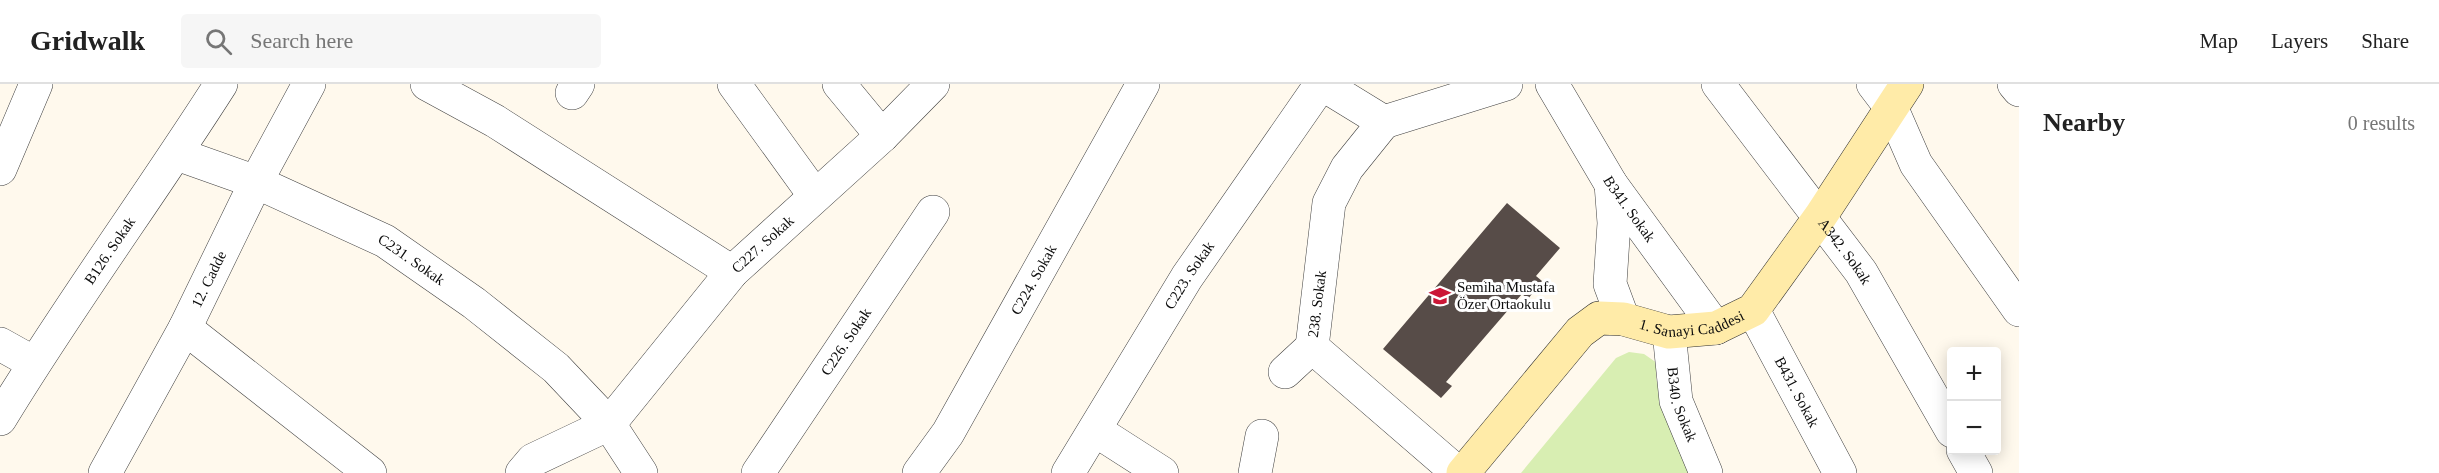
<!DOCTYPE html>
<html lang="en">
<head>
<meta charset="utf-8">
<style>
	:root { --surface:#fff; --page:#f6f6f6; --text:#222; --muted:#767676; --line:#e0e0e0 }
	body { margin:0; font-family:Georgia,serif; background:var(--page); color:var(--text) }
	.controls { position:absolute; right:18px; bottom:18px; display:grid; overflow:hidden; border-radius:6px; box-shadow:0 3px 15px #0003 }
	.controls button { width:54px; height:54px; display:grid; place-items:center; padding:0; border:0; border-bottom:2px solid var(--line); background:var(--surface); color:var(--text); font:30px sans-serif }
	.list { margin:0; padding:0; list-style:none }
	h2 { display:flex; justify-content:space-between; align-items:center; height:78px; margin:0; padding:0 24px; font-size:26px }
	h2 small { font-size:20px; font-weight:400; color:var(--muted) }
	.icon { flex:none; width:33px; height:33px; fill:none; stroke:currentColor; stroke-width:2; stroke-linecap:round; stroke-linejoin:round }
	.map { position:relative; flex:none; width:2019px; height:389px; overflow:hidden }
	header { display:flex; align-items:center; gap:36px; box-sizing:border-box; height:84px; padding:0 30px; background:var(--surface); border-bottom:2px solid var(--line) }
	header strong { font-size:28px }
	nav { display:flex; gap:33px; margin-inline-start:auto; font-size:21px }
	.search { width:420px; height:54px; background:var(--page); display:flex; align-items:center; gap:15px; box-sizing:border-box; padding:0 21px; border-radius:6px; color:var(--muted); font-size:22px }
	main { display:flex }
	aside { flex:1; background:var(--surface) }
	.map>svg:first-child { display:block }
</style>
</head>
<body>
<header>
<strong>Gridwalk</strong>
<div class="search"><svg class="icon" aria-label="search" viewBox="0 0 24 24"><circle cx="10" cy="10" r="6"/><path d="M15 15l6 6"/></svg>Search here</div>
<nav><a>Map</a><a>Layers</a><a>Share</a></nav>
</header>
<main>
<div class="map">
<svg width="2019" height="389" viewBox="0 0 2019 389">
	<rect width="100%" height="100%" fill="#fff9ed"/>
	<path fill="#d8eeb2" d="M 1629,268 L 1644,270 L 1657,279 L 1656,295 L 1690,389 L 1521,389 L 1616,274 Z"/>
	<path fill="#574c48" d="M 1507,119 L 1560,164 L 1536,192 L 1542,197 L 1528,215 L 1522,210 L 1446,298 L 1452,302 L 1441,314 L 1383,265 Z"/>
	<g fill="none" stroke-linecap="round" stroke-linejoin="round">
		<defs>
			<g id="street">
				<path d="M 427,0 L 495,37 L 732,188"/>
				<path d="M 734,0 L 815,112"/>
				<path d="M 839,0 L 882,52"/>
				<path d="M 1322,0 L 1384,38"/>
				<path id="s1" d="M 1552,0 L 1611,100 L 1716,244"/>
				<path id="s2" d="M 1718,0 L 1861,188 L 1952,347"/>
				<path d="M 1873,0 L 1892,25 L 1916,80 L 2019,226"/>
				<path d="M 2014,0 L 2019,6"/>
				<path d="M 572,9 L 578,0"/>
				<path d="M 1384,38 L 1347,84 L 1329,119 L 1312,263 L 1458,389"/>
				<path d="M 1384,38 L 1506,0"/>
				<path id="s3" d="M 177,70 L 256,98 L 385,157 L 474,219 L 556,284 L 609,340 L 641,389"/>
				<path d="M 0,85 L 36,0"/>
				<path d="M 1611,100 L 1614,139 L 1610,200 L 1623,235"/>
				<path id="s4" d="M 1753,226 L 1840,389"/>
				<path d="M 185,244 L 370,389"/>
				<path id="s5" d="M 1669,248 L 1676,317 L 1706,389"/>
				<path d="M 0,260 L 34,279"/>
				<path d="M 1285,288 L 1312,263"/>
				<path id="s6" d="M 0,335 C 69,221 149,113 221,0"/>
				<path d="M 1095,346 L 1162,389"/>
				<path d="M 1963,366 L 1976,389"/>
				<path id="s7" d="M 105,389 L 185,244 L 256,98 L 309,0"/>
				<path id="s8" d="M 522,389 L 533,376 L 609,340 L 732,188 L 882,52 L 933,0"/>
				<path id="s9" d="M 758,389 L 933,128"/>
				<path id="s10" d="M 919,389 L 948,349 L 1143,0"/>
				<path id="s11" d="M 1068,389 L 1187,193 L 1321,0"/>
				<path d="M 1255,389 L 1262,352"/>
			</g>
			<g id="secondary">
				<path id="s12" d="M 1463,389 L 1580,248 L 1599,234 L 1623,235 L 1669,248 L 1716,244 L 1753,226 L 1820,133 L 1907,0"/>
			</g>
		</defs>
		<use href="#street" stroke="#404040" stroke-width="34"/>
		<use href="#secondary" stroke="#2f2f2f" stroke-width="34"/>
		<use href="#street" stroke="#fff" stroke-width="33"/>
		<use href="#secondary" stroke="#ffeba8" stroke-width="33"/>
	</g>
	<defs>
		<symbol id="school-bare" viewBox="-9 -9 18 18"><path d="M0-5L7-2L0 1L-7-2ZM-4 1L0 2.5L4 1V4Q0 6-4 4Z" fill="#cb1736" stroke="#fff" stroke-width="2.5" paint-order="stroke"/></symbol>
	</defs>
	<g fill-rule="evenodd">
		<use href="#school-bare" x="1425" y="197" width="30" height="30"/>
	</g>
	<g text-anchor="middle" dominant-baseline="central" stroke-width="6" stroke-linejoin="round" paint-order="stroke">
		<g font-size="15" fill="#0d0d0d" stroke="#fff">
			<text stroke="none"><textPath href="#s1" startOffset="147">B341. Sokak</textPath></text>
			<text stroke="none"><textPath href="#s8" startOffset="338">C227. Sokak</textPath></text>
			<text stroke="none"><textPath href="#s2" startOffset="210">A342. Sokak</textPath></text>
			<text stroke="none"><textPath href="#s6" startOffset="201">B126. Sokak</textPath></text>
			<text stroke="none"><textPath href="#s3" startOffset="258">C231. Sokak</textPath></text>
			<text stroke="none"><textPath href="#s11" startOffset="232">C223. Sokak</textPath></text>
			<text stroke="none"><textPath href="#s7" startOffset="220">12. Cadde</textPath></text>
			<text stroke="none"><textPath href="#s10" startOffset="225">C224. Sokak</textPath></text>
			<text transform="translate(1317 220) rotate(-83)">238. Sokak</text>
			<text stroke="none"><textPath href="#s12" startOffset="302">1. Sanayi Caddesi</textPath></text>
			<text stroke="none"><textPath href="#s9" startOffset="158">C226. Sokak</textPath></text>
			<text stroke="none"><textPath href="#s4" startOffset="93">B431. Sokak</textPath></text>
			<text stroke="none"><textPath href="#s5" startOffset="74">B340. Sokak</textPath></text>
		</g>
		<g font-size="15" fill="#0d0d0d" stroke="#fff" text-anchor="start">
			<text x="1457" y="203">Semiha Mustafa<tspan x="1457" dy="17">Özer Ortaokulu</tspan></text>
		</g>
	</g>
</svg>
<div class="controls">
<button>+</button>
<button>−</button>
</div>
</div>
<aside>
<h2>Nearby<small>0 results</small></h2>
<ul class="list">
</ul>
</aside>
</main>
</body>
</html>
